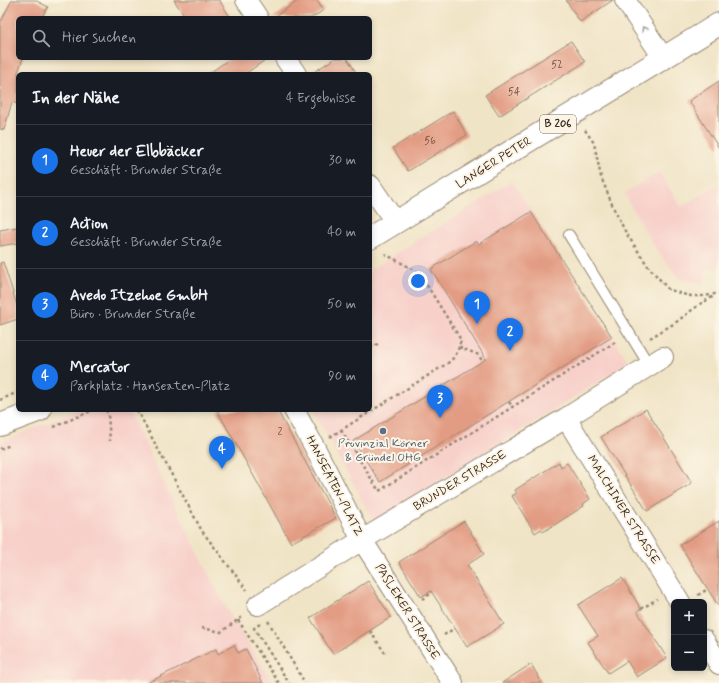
<!DOCTYPE html>
<html lang="de">
<head>
<meta charset="utf-8">
<style>
	:root { --surface:#171b24; --page:#242831; --text:#f1f3f6; --muted:#9ea1a6; --line:#363941; --accent:#1a73e8 }
	body { margin:0; font-family:Mynerve,sans-serif; background:var(--page); color:var(--text) }
	.controls { position:absolute; right:12px; bottom:12px; display:grid; overflow:hidden; border-radius:6px; box-shadow:0 2px 6px #0003 }
	.controls button { width:36px; height:36px; display:grid; place-items:center; padding:0; border:0; border-bottom:1px solid var(--line); background:var(--surface); color:var(--text); font:20px sans-serif }
	.you { position:absolute; left:418px; top:281px; width:14px; height:14px; margin:-10px; border:3px solid #fff; border-radius:50%; background:#1a73e8; box-shadow:0 0 0 6px #1a73e833 }
	.badge { display:grid; place-items:center; width:26px; height:26px; border-radius:50%; background:var(--accent); color:#fff; font-size:13px; font-weight:700 }
	.pin { position:absolute; translate:-50% -33px; filter:drop-shadow(0 1px 2px #0008) }
	.pin::after { content:''; position:absolute; top:21px; width:14px; height:12px; background:inherit; clip-path:polygon(0 0,100% 0,50% 100%) }
	.list { margin:0; padding:0; list-style:none }
	h2 { display:flex; justify-content:space-between; align-items:center; height:52px; margin:0; padding:0 16px; font-size:17px }
	h2 small { font-size:13px; font-weight:400; color:var(--muted) }
	.list li { display:grid; grid-template-columns:26px 1fr auto; gap:12px; align-items:center; box-sizing:border-box; height:72px; padding:0 16px; border-top:1px solid var(--line) }
	.list b { display:block; font-size:15px; white-space:nowrap }
	.list p { margin:0; font-size:13px; white-space:nowrap; color:var(--muted) }
	.list em { font-size:13px; font-style:normal; color:var(--muted) }
	.icon { flex:none; width:22px; height:22px; fill:none; stroke:currentColor; stroke-width:2; stroke-linecap:round; stroke-linejoin:round }
	.map { position:relative; flex:none; width:719px; height:683px; overflow:hidden }
	.search { position:absolute; background:var(--surface); box-shadow:0 2px 6px #0003; left:16px; top:16px; width:356px; height:44px; display:flex; align-items:center; gap:10px; box-sizing:border-box; padding:0 14px; border-radius:6px; color:var(--muted); font-size:15px }
	.panel { position:absolute; background:var(--surface); box-shadow:0 2px 6px #0003; left:16px; top:72px; width:356px; height:340px; border-radius:6px }
	.map>svg:first-child { display:block }
</style>
</head>
<body>
<div class="map">
<svg width="719" height="683" viewBox="0 0 719 683">
	<rect width="100%" height="100%" fill="#fcf5e5"/>
	<filter id="ink" filterUnits="userSpaceOnUse"><feTurbulence type="fractalNoise" baseFrequency=".025" numOctaves="2"/><feDisplacementMap in="SourceGraphic" scale="8" xChannelSelector="R" yChannelSelector="G"/><feConvolveMatrix kernelMatrix="1 2 1 2 8 2 1 2 1" color-interpolation-filters="sRGB"/></filter>
	<filter id="wash" filterUnits="userSpaceOnUse"><feTurbulence type="fractalNoise" baseFrequency=".012" numOctaves="4" result="noise"/><feDisplacementMap in="SourceGraphic" scale="16" xChannelSelector="R" yChannelSelector="G"/><feGaussianBlur stdDeviation="0.9" result="paint"/><feColorMatrix in="noise" values="0 0 0 0 0 0 0 0 0 0 0 0 0 0 0 0 0 1.4 0 .05"/><feComposite in="paint" operator="in"/></filter>
	<g filter="url(#wash)">
		<rect width="100%" height="100%" fill="#f0e4c6"/>
		<path fill="#f7d0ca" d="M 659,172 L 681,207 L 719,184 L 719,269 L 706,268 L 703,284 L 680,279 L 658,252 L 631,207 L 625,193 Z
			M 512,181 L 629,363 L 374,522 L 313,410 L 370,410 L 370,270 Z
			M 77,410 L 128,410 L 223,603 L 273,683 L 0,683 L 0,443 Z"/>
		<g id="blocks">
			<path fill="#e39c84" d="M 12,0 L 35,0 L 48,7 L 41,18 L 18,18 L 18,58 L 23,58 L 18,72 L 18,104 L 12,102 L 4,130 L 0,129 L 0,23 Z
				M 174,0 L 219,0 L 231,18 L 186,18 Z
				M 299,0 L 317,0 L 324,10 L 311,18 L 273,18 Z
				M 566,0 L 613,0 L 580,22 Z
				M 571,41 L 585,62 L 499,116 L 485,95 Z
				M 231,58 L 268,58 L 245,74 L 208,74 Z
				M 335,58 L 347,58 L 357,74 L 311,74 Z
				M 719,81 L 719,148 L 689,101 Z
				M 453,111 L 467,135 L 408,171 L 393,148 Z
				M 531,212 L 612,337 L 380,482 L 353,441 L 486,359 L 431,269 L 476,241 L 479,244 Z
				M 18,227 L 18,243 L 0,246 L 0,230 Z
				M 3,262 L 18,308 L 18,319 L 0,325 L 0,263 Z
				M 646,409 L 692,483 L 647,511 L 601,437 Z
				M 217,410 L 277,410 L 336,518 L 291,543 Z
				M 559,462 L 561,467 L 567,463 L 590,499 L 583,504 L 584,506 L 543,532 L 541,529 L 535,533 L 512,496 L 517,493 L 515,490 Z
				M 464,521 L 484,554 L 467,565 L 504,624 L 467,647 L 431,591 L 421,597 L 399,562 Z
				M 719,521 L 719,607 L 680,545 Z
				M 622,578 L 641,609 L 637,611 L 667,658 L 637,677 L 627,661 L 608,673 L 588,642 L 598,636 L 578,605 Z
				M 368,581 L 391,617 L 333,654 L 310,618 Z
				M 234,645 L 238,653 L 246,649 L 263,683 L 147,683 L 216,649 L 218,654 Z
				M 531,664 L 542,683 L 502,683 Z"/>
		</g>
	</g>
	<g filter="url(#ink)">
		<use href="#blocks" fill-opacity="0" stroke="#968772" stroke-width="1"/>
		<g fill="none" stroke-linecap="round" stroke-linejoin="round">
			<defs>
				<path id="service" d="M 569,235 L 649,365"/>
				<path id="minor" d="M 246,0 L 258,18
					M 625,0 L 664,59
					M 285,58 L 296,74
					M 370,185 L 396,223
					M 294,410 L 314,446 L 362,540 L 453,683
					M 566,418 L 680,602
					M 258,605 L 362,540 L 566,418 L 663,357
					M 704,640 L 719,664"/>
				<path id="primary" d="M 370,238 L 719,24
					M 0,425 L 40,410"/>
			</defs>
			<use href="#service" stroke="#968772" stroke-width="12"/>
			<use href="#minor" stroke="#968772" stroke-width="22"/>
			<use href="#primary" stroke="#968772" stroke-width="24"/>
			<path stroke="#968772" stroke-width="2.5" stroke-dasharray="3 3" stroke-linecap="butt" d="M 585,130 L 594,143 L 601,177 L 614,209 L 626,233 L 648,266 L 668,289 L 682,294 L 691,296 L 705,296 L 719,293
				M 650,338 L 675,323 L 700,304 L 714,296
				M 459,347 L 479,355 L 482,361
				M 370,348 L 378,344
				M 0,400 L 18,392
				M 509,402 L 512,406
				M 106,410 L 108,414 L 110,441
				M 137,410 L 202,531 L 247,590
				M 54,427 L 93,410
				M 341,430 L 379,491 L 617,341
				M 330,437 L 448,363 C 457,356 458,350 461,340 L 423,279 L 418,272 L 385,254
				M 0,449 L 11,445
				M 698,595 L 708,589
				M 422,599 L 432,593
				M 641,609 L 657,599
				M 238,620 L 279,683
				M 268,621 L 305,683
				M 260,624 L 254,628 L 289,683
				M 202,628 L 221,632 L 242,617
				M 370,631 L 385,653
				M 444,635 L 455,628"/>
			<use href="#service" stroke="#fff" stroke-width="10"/>
			<use href="#minor" stroke="#fff" stroke-width="20"/>
			<use href="#primary" stroke="#fff" stroke-width="22"/>
		</g>
		<defs><path id="oneway-chevron" d="M-2-3.5L2.5 0L-2 3.5" fill="none" stroke-width="1.6" stroke-linecap="round" stroke-linejoin="round"/></defs>
		<use stroke="#a79f9a" href="#oneway-chevron" transform="translate(644 29) rotate(-124)"/>
	</g>
	<circle fill="#5c6f8a" stroke="#fcf5e5" stroke-width="1.5" cx="383" cy="431" r="4"/>
	<g text-anchor="middle" dominant-baseline="central" stroke-width="4" stroke-linejoin="round" paint-order="stroke">
		<g font-size="10" fill="#654638">
			<text x="557" y="65">52</text>
			<text x="514" y="92">54</text>
			<text x="430" y="141">56</text>
			<text x="280" y="432">2</text>
		</g>
		<rect fill="#fcf5e5" stroke="#75675a" stroke-width="1" x="540" y="115" width="36" height="18" rx="3"/>
		<g font-size="11" font-weight="bold" fill="#3b2a1e">
			<text x="558" y="124">B 206</text>
		</g>
		<g font-size="12" fill="#3b2a1e" stroke="#fcf5e5">
			<text transform="translate(494 163) rotate(-32)">LANGER PETER</text>
			<text transform="translate(460 481) rotate(-31)">BRUNDER STRASSE</text>
			<text transform="translate(334 486) rotate(63)">HANSEATEN-PLATZ</text>
			<text transform="translate(623 510) rotate(58)">MALCHINER STRASSE</text>
			<text transform="translate(407 612) rotate(58)">PASLEKER STRASSE</text>
		</g>
		<g font-size="12" fill="#4e5e75" stroke="#fcf5e5">
			<text x="383" y="444">Provinzial Körner<tspan x="383" dy="14">&amp; Gründel OHG</tspan></text>
		</g>
	</g>
</svg>
<div class="controls">
<button>+</button>
<button>−</button>
</div>
<div class="you"></div>
<div class="pin badge" style="left:477px;top:324px">1</div>
<div class="pin badge" style="left:510px;top:351px">2</div>
<div class="pin badge" style="left:440px;top:418px">3</div>
<div class="pin badge" style="left:222px;top:469px">4</div>
<div class="search"><svg class="icon" aria-label="search" viewBox="0 0 24 24"><circle cx="10" cy="10" r="6"/><path d="M15 15l6 6"/></svg>Hier suchen</div>
<section class="panel">
<h2>In der Nähe<small>4 Ergebnisse</small></h2>
<ul class="list">
<li><span class="badge">1</span><div><b>Heuer der Elbbäcker</b><p>Geschäft · Brunder Straße</p></div><em>30 m</em></li>
<li><span class="badge">2</span><div><b>Action</b><p>Geschäft · Brunder Straße</p></div><em>40 m</em></li>
<li><span class="badge">3</span><div><b>Avedo Itzehoe GmbH</b><p>Büro · Brunder Straße</p></div><em>50 m</em></li>
<li><span class="badge">4</span><div><b>Mercator</b><p>Parkplatz · Hanseaten-Platz</p></div><em>90 m</em></li>
</ul>
</section>
</div>
</body>
</html>
